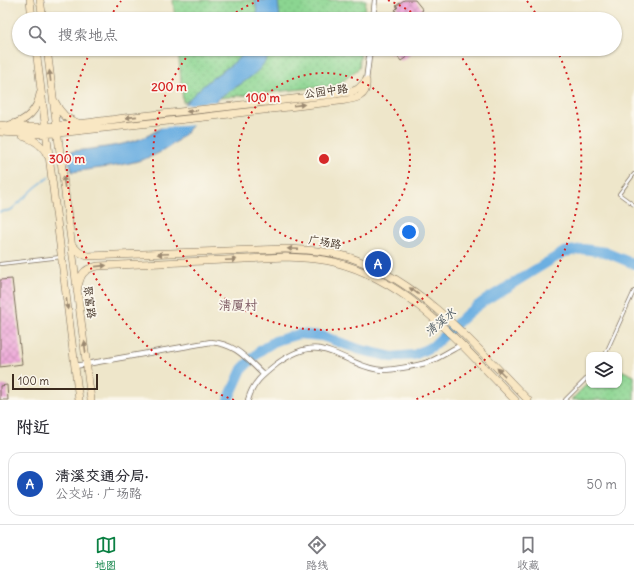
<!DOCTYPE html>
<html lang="zh">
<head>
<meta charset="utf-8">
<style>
	:root { --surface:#fff; --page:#f7f7f7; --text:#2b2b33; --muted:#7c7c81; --line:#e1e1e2; --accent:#0b8043 }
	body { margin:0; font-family:Delius,"LXGW WenKai TC",sans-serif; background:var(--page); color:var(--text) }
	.controls { position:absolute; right:12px; bottom:12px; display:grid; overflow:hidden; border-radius:8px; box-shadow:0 1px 3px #0004 }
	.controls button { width:36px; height:36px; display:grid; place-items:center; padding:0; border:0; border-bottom:1px solid var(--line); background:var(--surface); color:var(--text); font:20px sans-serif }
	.scale { position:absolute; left:12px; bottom:10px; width:86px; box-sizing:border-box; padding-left:4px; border:2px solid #3b2a1e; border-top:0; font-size:11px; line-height:14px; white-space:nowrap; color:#3b2a1e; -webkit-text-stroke:3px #fbf7ec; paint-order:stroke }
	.you { position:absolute; left:409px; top:232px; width:14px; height:14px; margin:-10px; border:3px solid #fff; border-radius:50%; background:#1a73e8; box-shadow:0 0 0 6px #1a73e833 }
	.badge { display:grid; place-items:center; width:26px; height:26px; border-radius:50%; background:var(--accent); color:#fff; font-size:13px; font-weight:700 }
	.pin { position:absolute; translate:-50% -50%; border:2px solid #fff; box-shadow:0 1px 4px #0006 }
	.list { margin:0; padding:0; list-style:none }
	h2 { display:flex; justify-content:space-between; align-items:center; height:52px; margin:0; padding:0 16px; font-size:17px }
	h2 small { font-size:13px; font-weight:400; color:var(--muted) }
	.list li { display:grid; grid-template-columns:26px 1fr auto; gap:12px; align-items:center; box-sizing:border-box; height:64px; margin:0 8px 8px; padding:0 8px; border:1px solid var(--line); border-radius:12px }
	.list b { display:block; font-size:15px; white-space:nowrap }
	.list p { margin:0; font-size:13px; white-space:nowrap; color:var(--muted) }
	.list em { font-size:13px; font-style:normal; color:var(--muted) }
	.icon { flex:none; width:22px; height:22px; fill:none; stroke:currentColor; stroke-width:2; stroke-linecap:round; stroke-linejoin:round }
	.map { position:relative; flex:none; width:634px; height:400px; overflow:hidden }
	.search { position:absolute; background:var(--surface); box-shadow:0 1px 3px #0004; left:12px; right:12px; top:12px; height:44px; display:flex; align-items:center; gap:10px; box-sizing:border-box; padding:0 14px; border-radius:22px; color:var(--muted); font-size:15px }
	.sheet { height:124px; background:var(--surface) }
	nav { display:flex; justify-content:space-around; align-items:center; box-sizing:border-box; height:56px; border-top:1px solid var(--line); background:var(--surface); font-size:11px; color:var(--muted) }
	nav a { display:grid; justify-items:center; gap:2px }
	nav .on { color:var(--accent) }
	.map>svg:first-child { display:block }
</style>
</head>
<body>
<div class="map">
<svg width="634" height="400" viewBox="0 0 634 400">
	<defs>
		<pattern id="grass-dots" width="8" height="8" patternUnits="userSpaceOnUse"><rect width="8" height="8" fill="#8bd591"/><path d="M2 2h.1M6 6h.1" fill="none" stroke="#79b77d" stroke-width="1.8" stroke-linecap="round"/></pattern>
		<pattern id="building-cross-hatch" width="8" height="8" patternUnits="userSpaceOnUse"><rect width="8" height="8" fill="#eea9d9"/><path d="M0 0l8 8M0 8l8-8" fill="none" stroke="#c28aaf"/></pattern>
	</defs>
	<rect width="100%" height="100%" fill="#fbf7ec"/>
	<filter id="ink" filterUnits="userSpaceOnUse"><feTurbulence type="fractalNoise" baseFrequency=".025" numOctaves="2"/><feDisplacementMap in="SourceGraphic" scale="8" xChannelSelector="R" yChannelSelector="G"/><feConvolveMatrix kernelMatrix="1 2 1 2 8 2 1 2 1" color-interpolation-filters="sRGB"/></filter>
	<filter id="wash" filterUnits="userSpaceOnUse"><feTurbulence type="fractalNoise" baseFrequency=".012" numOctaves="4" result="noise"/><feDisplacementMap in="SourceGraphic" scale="16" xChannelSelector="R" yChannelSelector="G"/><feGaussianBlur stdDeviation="0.9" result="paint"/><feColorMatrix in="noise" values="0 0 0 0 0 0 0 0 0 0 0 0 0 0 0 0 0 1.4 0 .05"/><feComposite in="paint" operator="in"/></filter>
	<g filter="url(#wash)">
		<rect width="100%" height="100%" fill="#eee6ca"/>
		<path fill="url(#grass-dots)" stroke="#638058" d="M 173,0 L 366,0 L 364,19 L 175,19 Z
			M 178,49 L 361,49 L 359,68 L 338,85 L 183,102 Z
			M 619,369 L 634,376 L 634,400 L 571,400 L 589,382 L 589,385 L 619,385 Z"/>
		<path fill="#6cafe1" stroke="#546c80" d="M 255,0 L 278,0 L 280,19 L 258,19 Z
			M 247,49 L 273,49 C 267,59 262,68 253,75 C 242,85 229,90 218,99 C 203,112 192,128 177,141 C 147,166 109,166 72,172 L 68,152 C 100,147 139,147 164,125 C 179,112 190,96 205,84 C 218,72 237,64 247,49 Z"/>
		<path fill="#eee6ca" d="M 219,101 L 195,125 L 157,128 L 164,123 L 179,105 Z"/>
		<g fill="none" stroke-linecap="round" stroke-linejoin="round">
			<path stroke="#6cafe1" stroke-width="1.5" d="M 64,167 L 70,162
				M 0,212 L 11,210 L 36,187 L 49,177"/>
			<path stroke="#6cafe1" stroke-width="10" d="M 228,400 L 242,369 L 261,350 L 275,341 L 299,334 L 322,336 L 361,350 L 392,357 L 414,355 L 433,346 L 468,313 L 484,301 L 564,252 L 583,249 L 605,252 L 634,264"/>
		</g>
		<g id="blocks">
			<path fill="url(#building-cross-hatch)" d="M 404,0 L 415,0 L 423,10 L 411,19 L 407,19 L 402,12 L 398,14 L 395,10 L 398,7 L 396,6 Z
				M 387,49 L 418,49 L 401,61 L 394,52 L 391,54 Z
				M 12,279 L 22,364 L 0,367 L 0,280 Z
				M 7,385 L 8,400 L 0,400 L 0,386 Z"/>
		</g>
	</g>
	<g filter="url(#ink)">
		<use href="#blocks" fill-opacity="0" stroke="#7a6c5a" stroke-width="1"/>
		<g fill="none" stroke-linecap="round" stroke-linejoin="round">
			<defs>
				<path id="lane" d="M 634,174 L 619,194 L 634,205
					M 0,264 L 61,257
					M 605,355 L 634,291
					M 565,400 L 589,376"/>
				<path id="street" d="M 373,19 L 375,0
					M 366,81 L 370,49
					M 75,366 L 211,342 C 236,344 246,358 263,374
					M 248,400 C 253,382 264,374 278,363 C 310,341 321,347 354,362 C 363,366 373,370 383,370 C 393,370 423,365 431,361 C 441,357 451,350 461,345"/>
				<path id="secondary" d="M 30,0 L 32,19
					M 40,0 L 43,19
					M 36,49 L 79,400
					M 47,49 L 91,400
					M 55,102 C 60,113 67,120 78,123
					M 0,125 C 44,131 90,122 133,117 C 206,109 279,101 351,92 L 358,89 L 366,81
					M 10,125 C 26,121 37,111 40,94
					M 0,132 L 35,134 L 58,133 L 205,117 L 339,101 C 352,99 368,99 366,81
					M 22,136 C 33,139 43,145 48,156
					M 71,244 L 79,252 L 87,256 L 285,249 C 309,250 334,251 357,260 C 427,287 477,348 528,400
					M 77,291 C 80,276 82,269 98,266 L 286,257 C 302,258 318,258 334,262 C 409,280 463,347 515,400"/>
			</defs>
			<use href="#lane" stroke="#7a6c5a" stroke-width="4"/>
			<use href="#street" stroke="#7a6c5a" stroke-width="6"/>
			<use href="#secondary" stroke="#7a6c5a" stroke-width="8"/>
			<use href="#lane" stroke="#fff" stroke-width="2.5"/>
			<use href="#street" stroke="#fff" stroke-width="4.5"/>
			<use href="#secondary" stroke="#f9e7c3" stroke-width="7"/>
		</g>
		<defs><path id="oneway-solid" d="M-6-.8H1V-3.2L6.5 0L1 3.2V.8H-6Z"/></defs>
		<g fill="#9a8870">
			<use href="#oneway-solid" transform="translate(50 76) rotate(-97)"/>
			<use href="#oneway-solid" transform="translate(299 105) rotate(-7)"/>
			<use href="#oneway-solid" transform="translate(192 111) rotate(174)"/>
			<use href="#oneway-solid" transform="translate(131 117) rotate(174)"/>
			<use href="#oneway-solid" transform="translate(64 182) rotate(-97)"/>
			<use href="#oneway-solid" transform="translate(293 249) rotate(-177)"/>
			<use href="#oneway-solid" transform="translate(163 254) rotate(178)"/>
			<use href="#oneway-solid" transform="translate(231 260) rotate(-2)"/>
			<use href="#oneway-solid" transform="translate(101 266) rotate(-6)"/>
			<use href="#oneway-solid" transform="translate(414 291) rotate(-144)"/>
			<use href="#oneway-solid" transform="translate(67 304) rotate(83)"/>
			<use href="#oneway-solid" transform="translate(85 347) rotate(-97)"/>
			<use href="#oneway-solid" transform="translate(501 372) rotate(-135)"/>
		</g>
	</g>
	<g fill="none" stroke="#d62828" stroke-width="2" stroke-dasharray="2 4">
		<circle cx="324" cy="159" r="86"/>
		<path d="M226 19A171 171 0 0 1 260 0M388 0A171 171 0 0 1 422 19M455 49A171 171 0 1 1 193 49"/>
		<path d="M234 400A257 257 0 0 1 91 50M110 17A257 257 0 0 1 121 1M527 1A257 257 0 0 1 538 17M557 50A257 257 0 0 1 414 400"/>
	</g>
	<g text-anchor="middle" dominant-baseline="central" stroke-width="3.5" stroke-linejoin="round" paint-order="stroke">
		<g font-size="11" fill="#3b2a1e" stroke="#fbf7ec">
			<text transform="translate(326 91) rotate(-8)">公园中路</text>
			<text transform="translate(325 242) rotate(9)">广场路</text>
			<text transform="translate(90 302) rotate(83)">聚富路</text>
		</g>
		<g font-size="12" font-style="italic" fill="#4c5962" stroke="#fbf7ec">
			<text transform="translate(440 322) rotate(-40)">清溪水</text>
		</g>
		<g font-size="13" fill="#7a565f" stroke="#fbf7ec">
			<text x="238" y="305">清厦村</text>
		</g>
	</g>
	<circle cx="324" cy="159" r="6" fill="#d62828" stroke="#fbf7ec" stroke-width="2"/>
	<g font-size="12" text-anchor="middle" font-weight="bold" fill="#d62828" stroke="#fbf7ec" stroke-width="3.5" stroke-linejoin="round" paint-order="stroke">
		<text x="169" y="91">200 m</text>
		<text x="263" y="102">100 m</text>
		<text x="67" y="163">300 m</text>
	</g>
</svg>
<div class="controls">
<button><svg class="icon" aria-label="layers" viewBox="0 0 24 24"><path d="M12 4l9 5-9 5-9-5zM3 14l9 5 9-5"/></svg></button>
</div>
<div class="scale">100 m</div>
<div class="you"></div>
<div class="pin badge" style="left:378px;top:264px;background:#1a4fb4">A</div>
<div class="search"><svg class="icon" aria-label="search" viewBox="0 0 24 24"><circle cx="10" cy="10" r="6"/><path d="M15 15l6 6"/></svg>搜索地点</div>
</div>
<section class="sheet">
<h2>附近<small></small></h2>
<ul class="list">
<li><span class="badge" style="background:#1a4fb4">A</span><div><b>清溪交通分局·</b><p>公交站 · 广场路</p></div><em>50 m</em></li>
</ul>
</section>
<nav>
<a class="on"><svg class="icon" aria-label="map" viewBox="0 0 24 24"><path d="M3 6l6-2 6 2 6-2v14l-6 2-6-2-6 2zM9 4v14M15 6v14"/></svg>地图</a>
<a><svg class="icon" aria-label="directions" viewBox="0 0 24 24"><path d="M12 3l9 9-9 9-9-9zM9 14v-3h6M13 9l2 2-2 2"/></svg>路线</a>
<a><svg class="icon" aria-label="saved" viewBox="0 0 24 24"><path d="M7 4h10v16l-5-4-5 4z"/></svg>收藏</a>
</nav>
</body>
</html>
